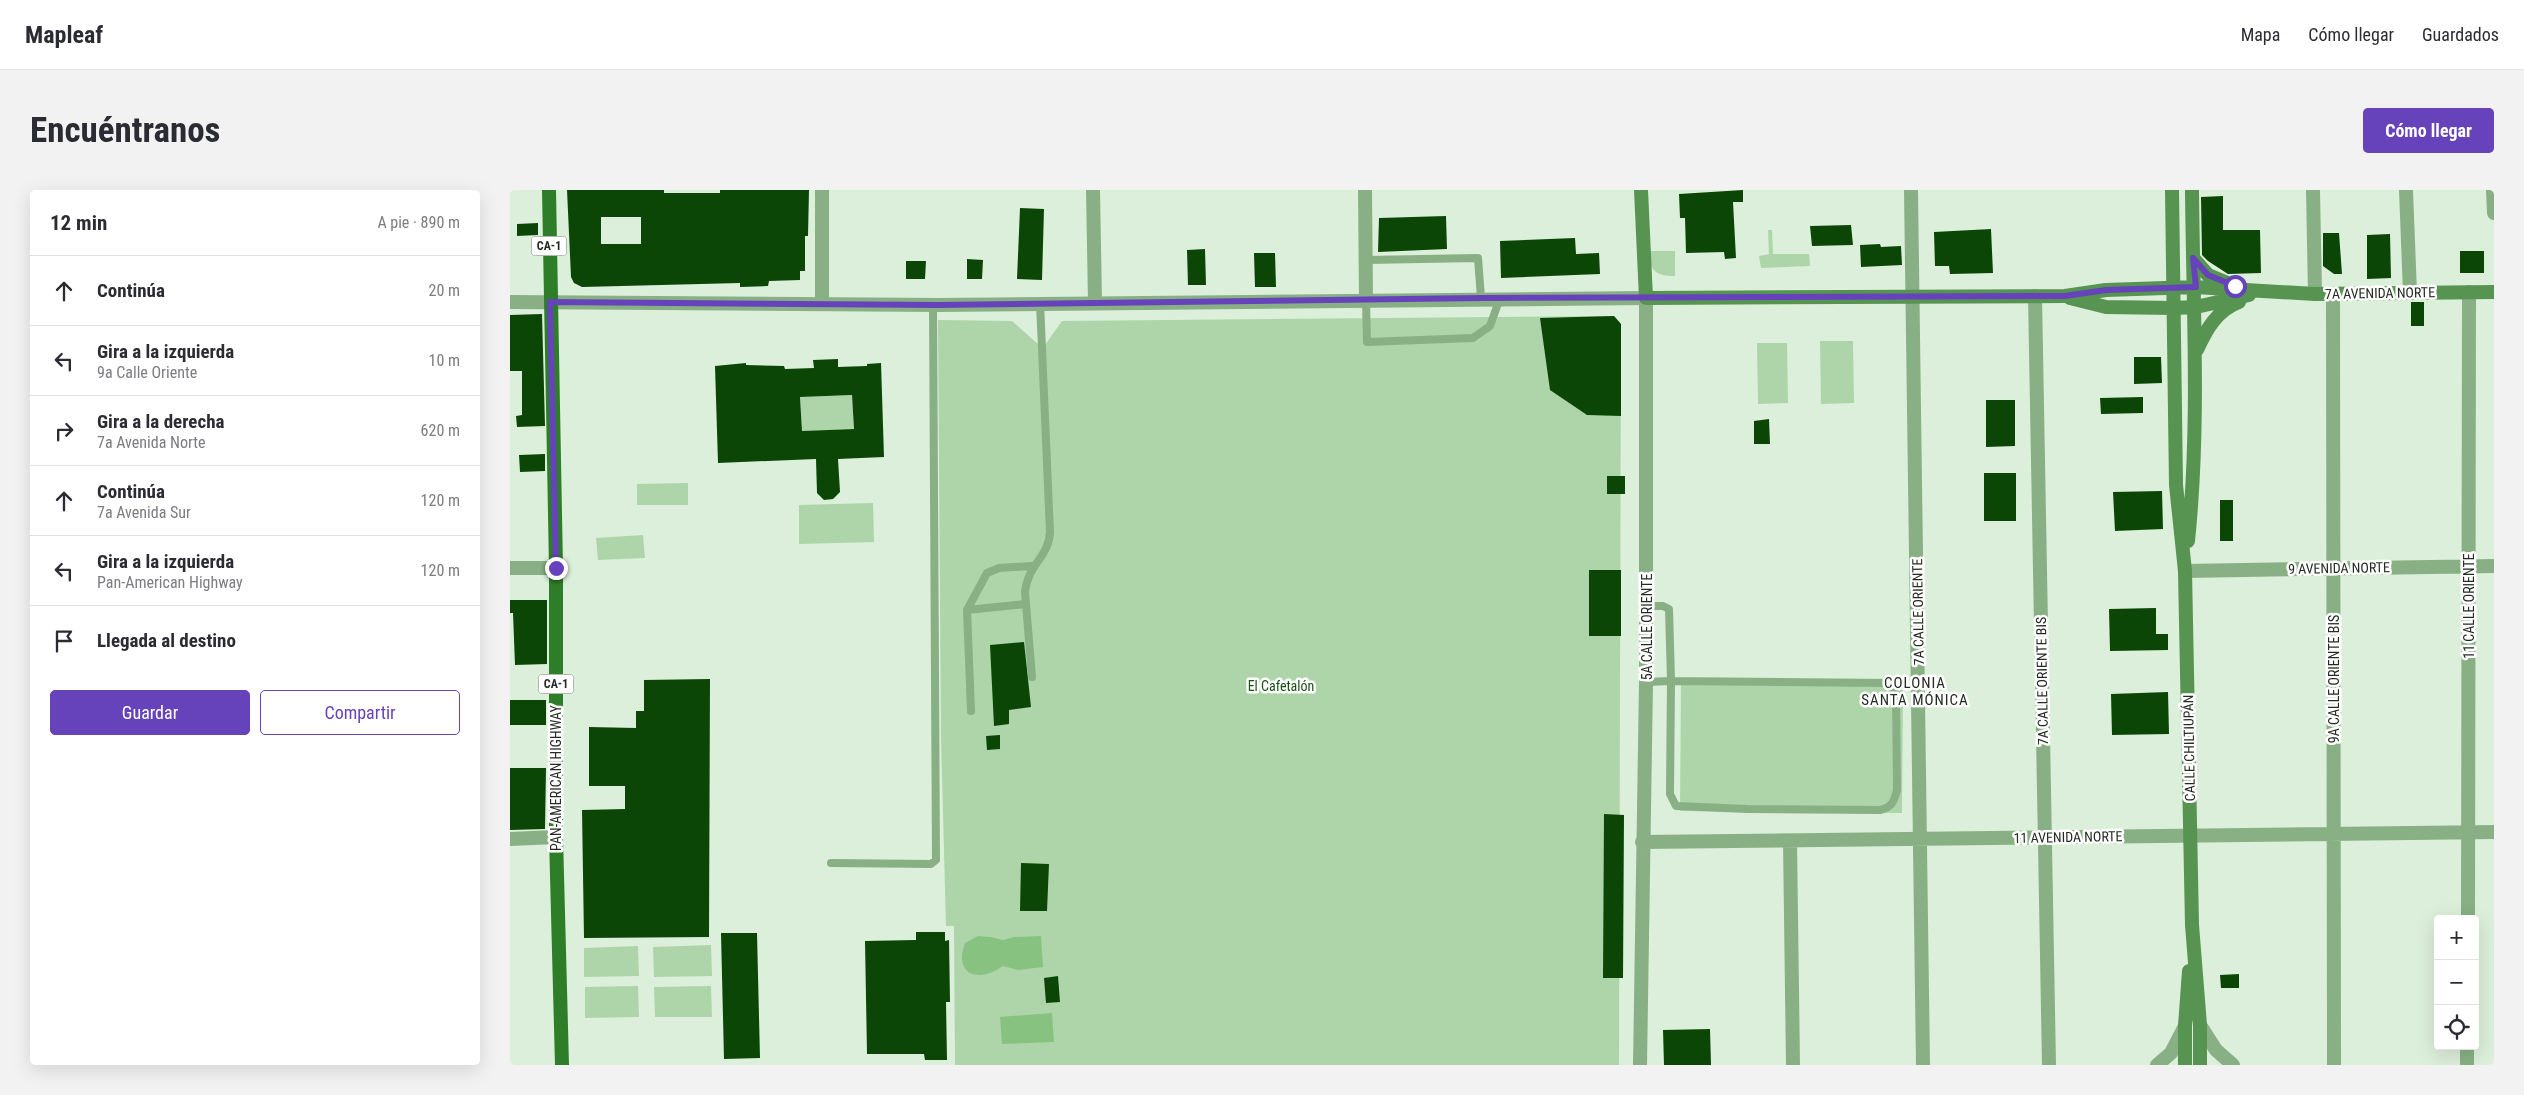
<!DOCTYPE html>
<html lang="es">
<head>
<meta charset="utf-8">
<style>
	:root { --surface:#fff; --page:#f2f2f3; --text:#2b2b33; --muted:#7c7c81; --line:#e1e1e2; --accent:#6642bb }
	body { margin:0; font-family:"Roboto Condensed",sans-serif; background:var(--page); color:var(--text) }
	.controls { position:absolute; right:15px; bottom:15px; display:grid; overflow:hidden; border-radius:5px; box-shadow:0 5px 20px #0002 }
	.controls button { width:45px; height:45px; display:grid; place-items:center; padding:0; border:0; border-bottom:1px solid var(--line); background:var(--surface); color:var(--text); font:25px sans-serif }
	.stop { position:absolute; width:15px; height:15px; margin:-11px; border:4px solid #6642bb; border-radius:50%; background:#fff }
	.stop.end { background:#6642bb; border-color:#fff; box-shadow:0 1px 5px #0008 }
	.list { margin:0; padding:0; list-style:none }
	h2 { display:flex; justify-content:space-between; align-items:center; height:65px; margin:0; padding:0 20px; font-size:21px }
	h2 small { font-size:16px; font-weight:400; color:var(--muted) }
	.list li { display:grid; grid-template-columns:32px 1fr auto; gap:15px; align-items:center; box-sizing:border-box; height:70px; padding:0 20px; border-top:1px solid var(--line) }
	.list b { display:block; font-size:19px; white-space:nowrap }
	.list p { margin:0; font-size:16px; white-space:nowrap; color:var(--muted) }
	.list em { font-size:16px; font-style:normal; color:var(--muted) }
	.actions { display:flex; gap:10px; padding:15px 20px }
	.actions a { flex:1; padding:11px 0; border:1px solid var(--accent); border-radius:5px; text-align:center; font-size:18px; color:var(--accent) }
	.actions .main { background:var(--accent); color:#fff }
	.icon { flex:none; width:28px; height:28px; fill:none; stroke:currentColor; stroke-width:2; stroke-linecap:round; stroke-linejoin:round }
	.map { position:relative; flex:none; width:1984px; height:875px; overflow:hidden; border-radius:5px }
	header { display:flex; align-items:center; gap:30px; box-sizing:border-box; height:70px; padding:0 25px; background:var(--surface); border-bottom:1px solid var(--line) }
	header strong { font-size:24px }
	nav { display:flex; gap:28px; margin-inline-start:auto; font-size:18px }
	.intro { display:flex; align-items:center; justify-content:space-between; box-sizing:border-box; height:120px; padding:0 30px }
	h1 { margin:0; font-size:35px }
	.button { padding:12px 22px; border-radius:5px; background:var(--accent); color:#fff; font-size:18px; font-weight:700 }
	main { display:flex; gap:30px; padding:0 30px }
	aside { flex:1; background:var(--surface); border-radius:5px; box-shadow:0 5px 20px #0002 }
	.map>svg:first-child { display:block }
</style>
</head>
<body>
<header>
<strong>Mapleaf</strong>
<nav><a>Mapa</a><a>Cómo llegar</a><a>Guardados</a></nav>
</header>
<div class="intro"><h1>Encuéntranos</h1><a class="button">Cómo llegar</a></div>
<main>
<aside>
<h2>12 min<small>A pie · 890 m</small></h2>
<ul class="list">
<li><svg class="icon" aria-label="ahead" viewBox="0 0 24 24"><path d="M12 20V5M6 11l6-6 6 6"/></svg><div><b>Continúa</b></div><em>20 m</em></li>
<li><svg class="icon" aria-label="left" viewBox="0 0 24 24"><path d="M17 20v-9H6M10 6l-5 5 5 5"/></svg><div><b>Gira a la izquierda</b><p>9a Calle Oriente</p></div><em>10 m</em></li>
<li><svg class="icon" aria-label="right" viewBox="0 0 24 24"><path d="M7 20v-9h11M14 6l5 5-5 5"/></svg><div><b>Gira a la derecha</b><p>7a Avenida Norte</p></div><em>620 m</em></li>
<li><svg class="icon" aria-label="ahead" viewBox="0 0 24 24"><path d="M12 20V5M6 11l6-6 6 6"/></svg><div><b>Continúa</b><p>7a Avenida Sur</p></div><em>120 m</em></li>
<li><svg class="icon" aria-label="left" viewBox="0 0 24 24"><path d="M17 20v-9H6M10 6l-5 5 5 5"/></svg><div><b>Gira a la izquierda</b><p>Pan-American Highway</p></div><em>120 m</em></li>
<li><svg class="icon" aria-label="arrive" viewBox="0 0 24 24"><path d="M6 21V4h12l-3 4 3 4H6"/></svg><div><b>Llegada al destino</b></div></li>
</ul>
<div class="actions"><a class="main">Guardar</a><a>Compartir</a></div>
</aside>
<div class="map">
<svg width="1984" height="875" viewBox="0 0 1984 875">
	<rect width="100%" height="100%" fill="#dcefda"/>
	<path fill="#add5a9" d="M 1258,40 L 1262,40 L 1263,64 L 1299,64 L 1300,76 L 1251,78 L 1249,66 L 1259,64 Z
		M 1137,61 L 1165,61 L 1165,86 C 1145,86 1140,80 1137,61 Z
		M 1104,126 L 1111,134 L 1109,875 L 445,875 L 444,736 L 436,736 L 431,547 L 428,130 L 502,131 L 529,155 L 535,155 L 552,131 Z
		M 1310,151 L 1343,151 L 1344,213 L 1311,214 Z
		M 1247,153 L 1277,153 L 1278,213 L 1248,214 Z
		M 342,205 L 344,239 L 292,241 L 290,207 Z
		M 178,293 L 178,315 L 127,315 L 127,294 Z
		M 363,313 L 364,352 L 289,354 L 289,315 Z
		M 133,345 L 135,368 L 88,370 L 86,348 Z
		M 1171,493 L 1393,494 L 1392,623 L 1170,621 Z
		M 201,755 L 202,786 L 144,787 L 143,757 Z
		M 128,756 L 129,786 L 74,787 L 74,758 Z
		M 128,796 L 129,827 L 75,828 L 75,797 Z
		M 201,796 L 202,827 L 145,827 L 144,797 Z"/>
	<path fill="#88c281" d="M 468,746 L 481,747 L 493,750 L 504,747 L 531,746 L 533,777 L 508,780 L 493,776 C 469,793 443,786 455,753 Z
		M 542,823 L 544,852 L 492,854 L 490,827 Z"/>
	<path fill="#0b4606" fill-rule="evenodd" d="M 57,0 L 154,0 L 154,3 L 210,3 L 210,0 L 299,0 L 298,46 L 295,46 L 295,81 L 290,81 L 290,90 L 259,91 L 258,96 L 230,97 L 230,93 L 72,97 L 64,93 L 61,87 ZM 91,27 L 131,27 L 131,54 L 91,54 Z
		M 1233,0 L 1233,12 L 1223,12 L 1226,68 L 1215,69 L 1214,62 L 1176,63 L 1175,28 L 1170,28 L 1169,4 Z
		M 1713,6 L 1713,40 L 1750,40 L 1751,83 L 1718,84 L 1698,71 L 1692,65 L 1691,7 Z
		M 510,18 L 534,19 L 532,90 L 507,89 Z
		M 936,26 L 937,59 L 868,62 L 869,28 Z
		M 28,33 L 28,45 L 7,46 L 7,34 Z
		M 1341,35 L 1343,55 L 1302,56 L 1300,36 Z
		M 1481,39 L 1483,83 L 1440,84 L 1439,76 L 1425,76 L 1424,42 Z
		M 1813,43 L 1829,43 L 1832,84 L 1824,84 L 1813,76 Z
		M 1880,44 L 1881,88 L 1857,89 L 1857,45 Z
		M 1065,48 L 1066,64 L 1089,63 L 1090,84 L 991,88 L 990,51 Z
		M 1370,54 L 1371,57 L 1391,56 L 1392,75 L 1351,77 L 1350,55 Z
		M 695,59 L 696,95 L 678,95 L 677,60 Z
		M 1950,61 L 1974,61 L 1974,83 L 1950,83 Z
		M 744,63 L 765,63 L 766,97 L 745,97 Z
		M 457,69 L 473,70 L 472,89 L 457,89 Z
		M 396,71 L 416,71 L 415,89 L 396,89 Z
		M 1901,112 L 1914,112 L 1914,136 L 1901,136 Z
		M 32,124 L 35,236 L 7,237 L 6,226 L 12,225 L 12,181 L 0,181 L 0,125 Z
		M 1104,126 L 1111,134 L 1111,226 L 1077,225 L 1040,200 L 1030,128 Z
		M 1624,167 L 1651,167 L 1652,193 L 1624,194 Z
		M 328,169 L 328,177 L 357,176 L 357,174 L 371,173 L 374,267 L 328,269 L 330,302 L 323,309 L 314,310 L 307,303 L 306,269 L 208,273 L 205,176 L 236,173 L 236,175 L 274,176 L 275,179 L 304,178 L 303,170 ZM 342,205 L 344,239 L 292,241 L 290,207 Z
		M 1633,207 L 1633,223 L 1591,224 L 1590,208 Z
		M 1476,210 L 1505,210 L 1505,256 L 1476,257 Z
		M 1259,229 L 1260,254 L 1244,254 L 1244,231 Z
		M 35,264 L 35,281 L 10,282 L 9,265 Z
		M 1474,283 L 1506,283 L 1506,331 L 1474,331 Z
		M 1097,286 L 1115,286 L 1115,304 L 1097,304 Z
		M 1652,301 L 1653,339 L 1605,341 L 1603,302 Z
		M 1710,310 L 1723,310 L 1723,351 L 1710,351 Z
		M 1079,380 L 1111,380 L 1111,446 L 1079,446 Z
		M 0,410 L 37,410 L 37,474 L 5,475 L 3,423 L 0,423 Z
		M 1646,418 L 1646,444 L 1658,444 L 1658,460 L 1600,461 L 1599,419 Z
		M 514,452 L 521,517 L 499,520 L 499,534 L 484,536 L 480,455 Z
		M 200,489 L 199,747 L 74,748 L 72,620 L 115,619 L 115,596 L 79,596 L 79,537 L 126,538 L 126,521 L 134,521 L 134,490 Z
		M 1658,502 L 1659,544 L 1602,545 L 1601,504 Z
		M 0,510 L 36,510 L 36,535 L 0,535 Z
		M 490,545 L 490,559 L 477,560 L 476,546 Z
		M 0,578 L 36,578 L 35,639 L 0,640 Z
		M 1094,624 L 1114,625 L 1113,788 L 1093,788 Z
		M 511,673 L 539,674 L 537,721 L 510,721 Z
		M 406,742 L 435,742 L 435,751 L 439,750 L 440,812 L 436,812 L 437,870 L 415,870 L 414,864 L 357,864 L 355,751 L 406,750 Z
		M 211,743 L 247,743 L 250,868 L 214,869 Z
		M 1729,784 L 1729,798 L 1711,798 L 1710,785 Z
		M 548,786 L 550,812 L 536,813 L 534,788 Z
		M 1200,839 L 1201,875 L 1154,875 L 1153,840 Z"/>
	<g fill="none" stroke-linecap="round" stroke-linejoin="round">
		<path stroke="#88b084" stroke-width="8" d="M 856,70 L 968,68 L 971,108
			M 856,110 L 857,152 L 963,148 L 980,136 L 990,108
			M 457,420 L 516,414
			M 522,487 L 515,402 C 518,374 539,367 540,342 L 530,113
			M 1161,491 L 1380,493 L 1386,504 L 1387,600 C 1384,612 1382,617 1370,620 L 1237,619 L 1166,616 L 1160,604 Z
			M 1136,492 L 1161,491 L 1159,419 L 1153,416 L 1137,416
			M 461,521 L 457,420 L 477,383 L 489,378 L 522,376
			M 321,673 L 421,674 L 426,670 L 423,115"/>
		<path stroke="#88b084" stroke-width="14" d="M 583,0 L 585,112
			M 1401,0 L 1413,875
			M 1803,0 L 1805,104
			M 1896,0 L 1900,103
			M 1983,0 L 1984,23
			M 1823,104 L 1824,875
			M 1525,106 L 1539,875
			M 0,378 L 46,378
			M 1675,381 L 1984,376
			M 0,649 L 46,647
			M 1280,651 L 1283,875
			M 1132,652 L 1984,642
			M 1958,729 L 1959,102
			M 1690,835 L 1706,860 L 1723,875
			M 1130,875 L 1136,492 L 1136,108
			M 1647,875 L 1661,863 L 1675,836
			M 1957,875 L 1957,856"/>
		<path stroke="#88b084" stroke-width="14" d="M 312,0 L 312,112
			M 855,0 L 856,110
			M 0,112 L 428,115 L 1136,108"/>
		<path stroke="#579351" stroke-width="14" d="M 1131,0 L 1136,108 L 1555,106 L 1596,100 L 1685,97 L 1805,104 L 1984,102
			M 1662,0 L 1666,295 L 1675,381 L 1682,735 L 1690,835 L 1690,875
			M 1683,68 L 1698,85 L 1722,95
			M 1560,108 L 1596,117 L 1663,118 L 1686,117 L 1739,105
			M 1687,160 C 1696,140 1707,120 1729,112
			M 1678,351 C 1690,235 1683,117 1682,0
			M 1675,875 L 1675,836 L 1679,781"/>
		<path stroke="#2e7d28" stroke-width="14" d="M 39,0 L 46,378 L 46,647 L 52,875"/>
	</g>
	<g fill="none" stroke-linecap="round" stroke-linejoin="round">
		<path stroke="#6642bb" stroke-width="6" d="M 46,378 L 40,112 L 428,115 L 971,108 L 1555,106 L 1596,100 L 1686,97 L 1683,68 L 1698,85 L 1725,96"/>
	</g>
	<g text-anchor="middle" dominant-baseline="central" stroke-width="5" stroke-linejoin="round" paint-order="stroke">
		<g fill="#fff" stroke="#666b65" stroke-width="1">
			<rect x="21.5" y="46.5" width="35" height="19" rx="4"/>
			<rect x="28.5" y="484.5" width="35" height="19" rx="4"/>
		</g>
		<g font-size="12" font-weight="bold" fill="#242b23">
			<text x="39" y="56">CA-1</text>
			<text x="46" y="494">CA-1</text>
		</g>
		<g font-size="14" fill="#242b23" stroke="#fff">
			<text transform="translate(1870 103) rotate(-1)">7A AVENIDA NORTE</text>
			<text transform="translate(1829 378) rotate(-1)">9 AVENIDA NORTE</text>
			<text transform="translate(1959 416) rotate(-90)">11 CALLE ORIENTE</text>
			<text transform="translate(1408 422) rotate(-91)">7A CALLE ORIENTE</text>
			<text transform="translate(1137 437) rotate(-90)">5A CALLE ORIENTE</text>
			<text transform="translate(1824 489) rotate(-90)">9A CALLE ORIENTE BIS</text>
			<text transform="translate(1532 491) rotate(-91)">7A CALLE ORIENTE BIS</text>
			<text transform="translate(1679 558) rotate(-91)">CALLE CHILTIUPÁN</text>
			<text transform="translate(46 588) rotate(-90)">PAN-AMERICAN HIGHWAY</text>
			<text transform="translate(1558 647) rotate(-1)">11 AVENIDA NORTE</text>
		</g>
		<g font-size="14" fill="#185213" stroke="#fff">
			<text x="771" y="496">El Cafetalón</text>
		</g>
		<g font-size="15" letter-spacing="1" fill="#242b23" stroke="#fff">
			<text x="1405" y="493">COLONIA<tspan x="1405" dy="17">SANTA MÓNICA</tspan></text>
		</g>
	</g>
</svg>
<div class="controls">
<button>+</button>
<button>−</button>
<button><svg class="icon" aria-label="locate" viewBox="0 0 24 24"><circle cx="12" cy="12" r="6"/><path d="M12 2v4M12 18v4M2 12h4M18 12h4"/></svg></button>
</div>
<div class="stop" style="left:1725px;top:96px"></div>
<div class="stop end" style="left:46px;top:378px"></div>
</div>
</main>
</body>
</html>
